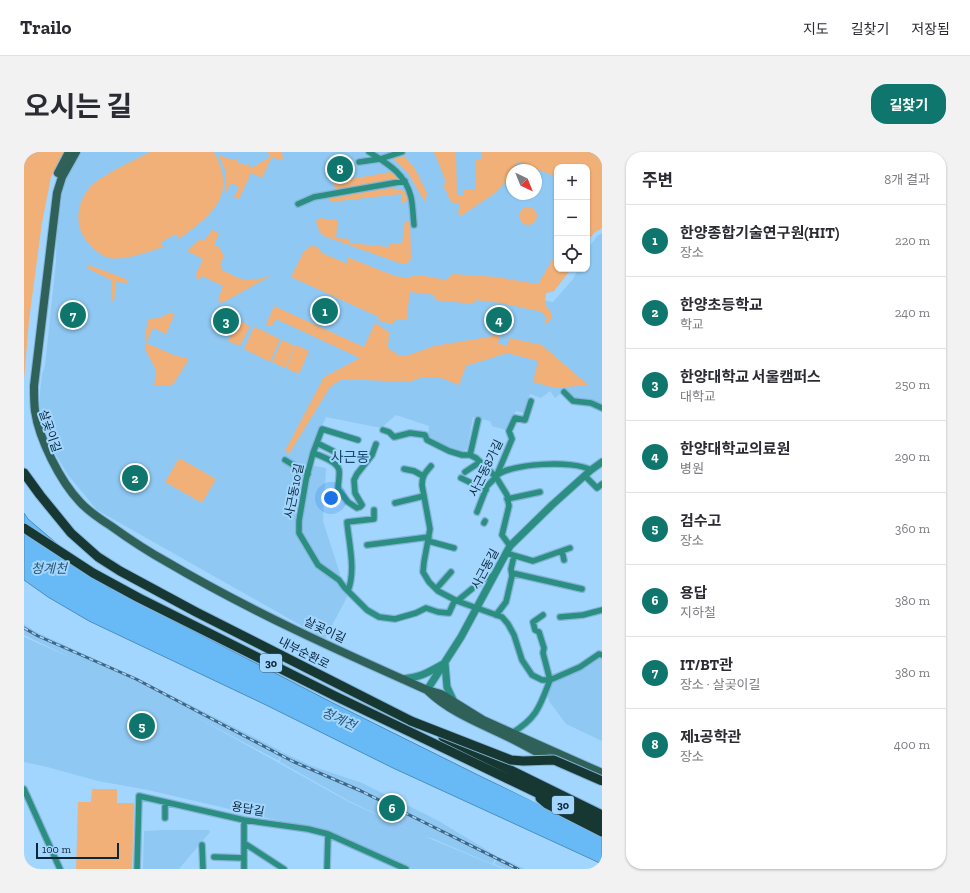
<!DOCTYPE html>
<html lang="ko">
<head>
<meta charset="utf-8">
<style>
	:root { --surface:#fff; --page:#f2f2f3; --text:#2b2b33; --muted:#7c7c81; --line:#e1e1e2; --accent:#0f766e }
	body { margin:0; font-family:"Zilla Slab","Noto Sans KR",serif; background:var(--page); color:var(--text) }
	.controls { position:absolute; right:12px; top:12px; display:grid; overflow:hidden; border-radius:8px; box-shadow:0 1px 3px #0004 }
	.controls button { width:36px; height:36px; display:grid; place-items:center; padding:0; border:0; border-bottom:1px solid var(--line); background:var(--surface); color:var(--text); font:20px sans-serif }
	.compass { position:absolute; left:482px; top:12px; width:36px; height:36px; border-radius:50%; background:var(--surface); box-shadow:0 1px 3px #0004; rotate:137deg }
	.scale { position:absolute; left:12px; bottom:10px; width:83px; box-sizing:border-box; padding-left:4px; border:2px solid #0a2639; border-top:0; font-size:11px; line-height:14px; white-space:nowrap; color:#0a2639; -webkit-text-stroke:3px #a3d6fe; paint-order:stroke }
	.you { position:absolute; left:307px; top:346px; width:14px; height:14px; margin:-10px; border:3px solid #fff; border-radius:50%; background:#1a73e8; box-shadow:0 0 0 6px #1a73e833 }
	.badge { display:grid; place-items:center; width:26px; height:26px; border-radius:50%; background:var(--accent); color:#fff; font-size:13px; font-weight:700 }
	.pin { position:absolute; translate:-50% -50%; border:2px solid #fff; box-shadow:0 1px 4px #0006 }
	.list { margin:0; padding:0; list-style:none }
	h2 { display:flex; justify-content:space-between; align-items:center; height:52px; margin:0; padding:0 16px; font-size:17px }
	h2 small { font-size:13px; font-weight:400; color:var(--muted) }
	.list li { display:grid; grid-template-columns:26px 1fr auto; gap:12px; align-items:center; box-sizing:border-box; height:72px; padding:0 16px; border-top:1px solid var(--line) }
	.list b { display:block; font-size:15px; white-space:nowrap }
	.list p { margin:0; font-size:13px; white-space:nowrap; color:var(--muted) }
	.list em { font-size:13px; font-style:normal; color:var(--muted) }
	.icon { flex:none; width:22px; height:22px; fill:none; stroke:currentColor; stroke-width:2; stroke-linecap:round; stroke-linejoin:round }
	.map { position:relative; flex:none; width:578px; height:717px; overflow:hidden; border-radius:16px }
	header { display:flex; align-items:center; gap:24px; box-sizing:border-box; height:56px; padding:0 20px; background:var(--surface); border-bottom:1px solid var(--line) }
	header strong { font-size:19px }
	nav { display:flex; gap:22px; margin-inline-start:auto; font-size:14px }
	.intro { display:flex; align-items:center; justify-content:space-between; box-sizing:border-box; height:96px; padding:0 24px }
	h1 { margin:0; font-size:28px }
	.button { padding:10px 18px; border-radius:16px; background:var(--accent); color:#fff; font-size:14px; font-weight:700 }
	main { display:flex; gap:24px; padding:0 24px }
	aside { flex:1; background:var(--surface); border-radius:16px; box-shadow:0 1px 3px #0004 }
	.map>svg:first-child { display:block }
</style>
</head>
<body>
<header>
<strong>Trailo</strong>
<nav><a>지도</a><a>길찾기</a><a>저장됨</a></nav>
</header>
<div class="intro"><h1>오시는 길</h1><a class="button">길찾기</a></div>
<main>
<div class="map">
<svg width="578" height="717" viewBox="0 0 578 717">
	<rect width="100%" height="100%" fill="#a3d6fe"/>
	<path fill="#8fc8f3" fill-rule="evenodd" d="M 55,0 L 578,0 L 578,76 L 571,80 L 563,89 L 563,15 L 533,15 L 533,117 L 547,117 L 530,139 L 522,141 L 521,148 L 485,142 L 529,150 L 549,127 L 554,117 L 563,117 L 563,98 L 573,84 L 578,81 L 578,253 L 570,249 L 553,248 L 541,238 L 531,246 L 526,239 L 517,246 L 506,242 L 500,261 L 492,259 L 482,278 L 468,274 L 466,269 L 449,265 L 443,297 L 437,300 L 404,287 L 405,274 L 372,263 L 357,276 L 302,265 L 287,301 L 283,320 L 290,314 L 302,316 L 299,369 L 316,422 L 315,428 L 324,443 L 301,487 L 73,358 L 44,323 L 32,303 L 21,276 L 16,256 L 16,240 L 18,223 L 21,213 L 32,110 L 33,57 L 36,42 L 42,26 ZM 488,18 L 512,18 L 512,42 L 488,42 Z
		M 0,472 L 14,481 L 67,505 L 157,548 L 257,599 L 255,609 L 165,561 L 325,650 L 395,682 L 325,649 L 256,610 L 258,600 L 288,614 L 338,631 L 413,668 L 473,704 L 468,712 L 410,687 L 402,685 L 479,717 L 388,717 L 344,702 L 269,672 L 124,638 L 74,629 L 23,615 L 0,610 L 0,485 L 48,506 L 0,483 Z
		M 576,504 L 578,505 L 578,589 L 542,572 L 525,549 L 524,544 L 529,529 Z
		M 139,678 L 185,678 L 186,680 L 155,717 L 119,717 L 120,679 Z
		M 475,705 L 501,717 L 482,717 L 470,712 Z"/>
	<path fill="#f1b077" d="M 0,0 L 40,0 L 27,25 L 18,71 L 5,168 L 0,228 Z
		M 126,0 L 190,0 C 214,43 188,63 155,87 L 152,82 L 137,90 L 139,95 C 124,100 100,109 85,106 C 78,104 72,99 67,94 C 50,78 51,54 65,36 C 75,24 111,8 126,0 Z
		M 244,0 L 257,0 L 260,6 L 255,8 L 248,5 L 238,26 L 227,21 L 215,47 L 210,45 L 215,35 L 207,31 L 202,41 L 202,20 L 195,4 L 198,4 L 208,8 L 212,6 L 215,12 L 218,11 L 220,14 L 224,11 L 227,16 L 246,5 Z
		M 409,0 L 432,0 L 433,44 L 440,44 L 439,38 L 451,37 L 451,7 L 457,7 L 457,0 L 578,0 L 578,76 L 571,80 L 563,89 L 563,15 L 533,15 L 533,25 L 494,10 L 483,28 L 471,41 L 437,64 L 434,60 L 436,52 L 427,50 L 419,32 L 422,30 L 411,2 Z
		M 380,4 L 390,15 L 403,41 L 401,50 L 384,21 L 369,7 Z
		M 367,20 L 371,21 L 373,27 L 312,39 L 309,30 Z
		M 367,36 L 381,39 L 384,49 L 378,51 L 377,42 L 306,50 L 305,45 Z
		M495 64a9 9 0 1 1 18 0a9 9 0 1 1-18 0Z
		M 299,65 L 299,67 L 314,68 L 312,85 L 313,86 L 326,87 L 326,91 L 365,95 L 366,91 L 378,92 L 381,68 L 386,71 L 387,107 L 384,111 L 378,112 L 300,84 L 295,79 L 292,68 Z
		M 188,78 L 195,81 L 190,93 L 195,95 L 200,104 L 196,113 L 198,115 L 198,118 C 203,120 208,123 212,125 C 224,130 236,127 248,123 L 198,151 L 194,148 L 199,134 L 178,124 L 176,127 L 173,127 L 172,122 L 179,107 L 163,99 L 176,87 L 180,89 Z
		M 287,94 L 294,95 L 298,101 L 324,112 L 323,105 L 371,124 L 387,126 L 388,123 L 396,123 L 422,128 L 429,122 L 473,125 L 514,132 L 533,100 L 533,117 L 547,117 L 530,139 L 522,141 C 520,151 522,155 528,162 L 527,167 L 522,172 L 520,170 L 523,167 L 518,160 L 477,151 L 451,148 L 450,152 L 410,148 L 411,143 L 386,140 L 383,162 L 384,168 L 372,167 L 372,169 L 366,172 L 354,168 L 355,165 L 267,125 L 280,99 Z
		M 65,113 L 102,127 L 104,131 L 92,130 L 90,149 L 87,149 L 87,128 L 63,116 Z
		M 250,154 L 340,195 L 351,171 L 365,180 L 364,196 L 376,204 L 382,204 L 410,194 L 476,183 L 474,191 L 483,194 L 486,186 L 518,193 L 564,233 L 531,236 L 509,230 L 514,209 L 483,201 L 442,214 L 435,233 L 415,225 L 396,226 L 385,230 L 318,227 L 306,235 L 265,302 L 261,299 L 300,225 L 336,206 L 252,167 L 248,174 L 242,173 Z
		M 151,161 L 142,182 L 129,176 L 122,191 L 150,203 L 165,207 L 150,231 L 146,234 L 130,233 L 132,222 L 131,216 L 122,199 L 121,185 L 124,167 L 136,166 L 143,162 Z
		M 214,168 L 226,174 L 216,194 L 204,189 Z
		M 230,175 L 243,180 L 238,192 L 243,181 L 256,187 L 246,210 L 220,197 Z
		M 258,188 L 271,194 L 261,216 L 248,210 Z
		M 272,193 L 285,199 L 275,222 L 262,216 Z
		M 155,306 L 192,327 L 178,351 L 141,330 Z
		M 68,637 L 93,637 L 93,651 L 110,651 L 108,717 L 52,717 L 54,650 L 67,650 Z"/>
	<path fill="#67baf6" stroke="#4b8ebd" d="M 0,361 L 4,367 L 84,435 L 309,551 L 458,625 L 578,682 L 578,712 L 369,616 L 242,553 L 65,469 L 24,445 L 0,428 Z"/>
	<path fill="#a3d6fe" d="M 88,435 L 310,549 L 459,623 L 578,680 L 578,684 L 496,643 L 87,437 Z"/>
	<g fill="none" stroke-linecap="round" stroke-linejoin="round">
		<defs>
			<path id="minor" d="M 345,0 C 364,12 381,21 387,45 C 389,54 389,64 390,73
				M 335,10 L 356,7 L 378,0
				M 274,52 L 290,45 L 381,29
				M 540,240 L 549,249 L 567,251 L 578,256
				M 359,278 L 365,280 L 370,285 L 386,281 L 401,283 L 403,288 L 425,299 L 438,303 L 446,303 L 452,306 L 472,325 L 483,343 L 485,354 L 478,383 L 486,394
				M 334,288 L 298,277 L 289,301 L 282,328 L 275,369 L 275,381 L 294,413 L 315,428 L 320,435 L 343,458 L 355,465 L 371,467 L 392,461 L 402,456 L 414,460 L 425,461 L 430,450 L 433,449 L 461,426 L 469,424
				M 293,291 L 309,299
				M 289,301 C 297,304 313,309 315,318 C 316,323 314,332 314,337 L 324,350 L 333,356 L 336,355 L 338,353 L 331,341 L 330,328 L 333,322 L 348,303 L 352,292
				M 446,303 L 454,268
				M 261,308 L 284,322
				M 407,314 C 401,321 398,324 398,333 L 406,377 L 400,410 L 399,420 L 405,430 L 414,439 L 433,449 L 478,465 L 484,472 L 490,483 L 498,508 L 508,523 L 518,528 L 526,528 L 556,515 L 575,502 L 578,503
				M 380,317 L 390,319 L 399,324
				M 441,320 L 456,310
				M 472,324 C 487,311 550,308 567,318
				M 561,324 L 573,336 L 578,332
				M 437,326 L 462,338
				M 483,347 L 516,340
				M 371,351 L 400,344
				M 453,360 L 463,334 L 472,325 L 488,287 L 485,279 L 491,266 L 501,268 L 507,249
				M 460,371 L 461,369
				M 404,389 L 430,396
				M 343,393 L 405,385
				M 538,399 L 540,408
				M 482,401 L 509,409 L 546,396
				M 488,421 L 558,437
				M 412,437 L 427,420
				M 324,439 C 332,418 325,392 323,370 L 350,367 L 350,358
				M 472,463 L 482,450 L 488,424 L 487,417 L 490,404
				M 519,463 L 509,470 L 511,478 L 515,480 L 520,496 L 519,501 L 526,528
				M 536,465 L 559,463 L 578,458
				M 488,581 C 513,566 516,554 526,528
				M 0,637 L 36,717
				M 141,666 L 141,650
				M 220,668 L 220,717
				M 220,691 L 260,717
				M 178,693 L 179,717
				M 190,705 L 220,706
				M 113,717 L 115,644 L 220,668 L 284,677 L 304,682 L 382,717
				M 303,717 L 304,682"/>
			<path id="tertiary" d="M 378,527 C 398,525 403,521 421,511 L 423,535 L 430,550
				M 403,538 L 437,485 L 486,394 L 528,353 L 567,318 L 578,310"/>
			<path id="secondary" d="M 52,0 L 38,25 L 33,41 L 10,234 C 10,242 10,251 11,259 C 15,287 36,329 56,350 C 65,360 76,367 87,374 C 105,387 123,399 143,410 C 226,459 315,499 403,538 L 417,542 L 459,568 L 578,621
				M 34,21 L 45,0
				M 404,539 C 427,561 458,572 486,586 C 500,593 514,601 528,608"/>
			<path id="trunk" d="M 0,321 L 16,343 L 47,381 L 74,405 L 96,419 L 172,460 L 393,572
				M 0,376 L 69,421 L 115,446 L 311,544 L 578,672
				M 419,585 L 578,663
				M 516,646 L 523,652 L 578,680"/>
		</defs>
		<use href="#minor" stroke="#84b3d7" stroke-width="8"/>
		<use href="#tertiary" stroke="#84b3d7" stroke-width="9"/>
		<use href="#secondary" stroke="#84b3d7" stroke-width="10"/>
		<use href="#trunk" stroke="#84b3d7" stroke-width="11"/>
		<use href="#minor" stroke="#2a8f81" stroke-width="5.5"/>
		<use href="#tertiary" stroke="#2a8f81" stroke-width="7"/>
		<use href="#secondary" stroke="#2f6159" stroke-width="8"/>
		<use href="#trunk" stroke="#173732" stroke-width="9"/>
		<defs>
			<path id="rail" d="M 0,476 L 14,484 L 112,527 L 268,609 L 337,639 L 494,717"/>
		</defs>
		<use href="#rail" stroke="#426681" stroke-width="3"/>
		<use href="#rail" stroke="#a3d6fe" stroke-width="1.5" stroke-dasharray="4.5" stroke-linecap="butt"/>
		<defs>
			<path id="trunk-bridge" d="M 387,569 L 487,608 L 499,609 L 530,608 L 578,629"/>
		</defs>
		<use href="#trunk-bridge" stroke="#84b3d7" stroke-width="11" stroke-linecap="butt"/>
		<use href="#trunk-bridge" stroke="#173732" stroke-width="9"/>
	</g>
	<g text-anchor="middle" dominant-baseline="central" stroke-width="4" stroke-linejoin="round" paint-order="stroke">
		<g fill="#a3d6fe" stroke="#385b74" stroke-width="1">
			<rect x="236" y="502" width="22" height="18" rx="3"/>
			<rect x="528" y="644" width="22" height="18" rx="3"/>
		</g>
		<g font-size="11" font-weight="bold" fill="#0a2639">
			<text x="247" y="511">30</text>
			<text x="539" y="653">30</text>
		</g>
		<g font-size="12" fill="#0a2639" stroke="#a3d6fe">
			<text transform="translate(26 279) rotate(71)">살곶이길</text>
			<text transform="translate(462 316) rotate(-64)">사근동8가길</text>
			<text transform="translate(270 339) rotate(-79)">사근동10길</text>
			<text transform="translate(461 417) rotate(-62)">사근동길</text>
			<text transform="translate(301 478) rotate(25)">살곶이길</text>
			<text transform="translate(280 501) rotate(27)">내부순환로</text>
			<text transform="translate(224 657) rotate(10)">용답길</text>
		</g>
		<g font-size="13" font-style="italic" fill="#2a5675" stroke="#a3d6fe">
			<text x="25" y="416">청계천</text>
			<text transform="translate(315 567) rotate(25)">청계천</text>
		</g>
		<g font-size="14" fill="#15486a" stroke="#a3d6fe">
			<text x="326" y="305">사근동</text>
		</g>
	</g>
</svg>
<div class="controls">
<button>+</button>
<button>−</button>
<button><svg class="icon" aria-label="locate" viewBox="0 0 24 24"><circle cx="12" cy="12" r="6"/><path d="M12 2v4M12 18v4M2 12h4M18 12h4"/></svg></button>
</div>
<svg class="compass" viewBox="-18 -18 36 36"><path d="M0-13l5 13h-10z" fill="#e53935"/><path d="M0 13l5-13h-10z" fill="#7c7c81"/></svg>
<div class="scale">100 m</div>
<div class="you"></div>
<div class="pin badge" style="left:301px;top:159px">1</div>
<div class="pin badge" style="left:111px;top:326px">2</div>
<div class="pin badge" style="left:202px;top:169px">3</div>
<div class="pin badge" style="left:475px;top:168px">4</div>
<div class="pin badge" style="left:118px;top:574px">5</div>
<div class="pin badge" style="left:368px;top:656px">6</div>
<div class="pin badge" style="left:49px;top:163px">7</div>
<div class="pin badge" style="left:316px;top:17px">8</div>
</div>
<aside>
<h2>주변<small>8개 결과</small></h2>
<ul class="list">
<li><span class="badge">1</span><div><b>한양종합기술연구원(HIT)</b><p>장소</p></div><em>220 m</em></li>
<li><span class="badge">2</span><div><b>한양초등학교</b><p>학교</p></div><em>240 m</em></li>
<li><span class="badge">3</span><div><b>한양대학교 서울캠퍼스</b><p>대학교</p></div><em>250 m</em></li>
<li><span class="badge">4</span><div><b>한양대학교의료원</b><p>병원</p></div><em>290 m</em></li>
<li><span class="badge">5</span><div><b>검수고</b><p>장소</p></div><em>360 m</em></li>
<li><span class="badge">6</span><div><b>용답</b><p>지하철</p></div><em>380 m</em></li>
<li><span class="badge">7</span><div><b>IT/BT관</b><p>장소 · 살곶이길</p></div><em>380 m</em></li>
<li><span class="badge">8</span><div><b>제1공학관</b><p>장소</p></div><em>400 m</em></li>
</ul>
</aside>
</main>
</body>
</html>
